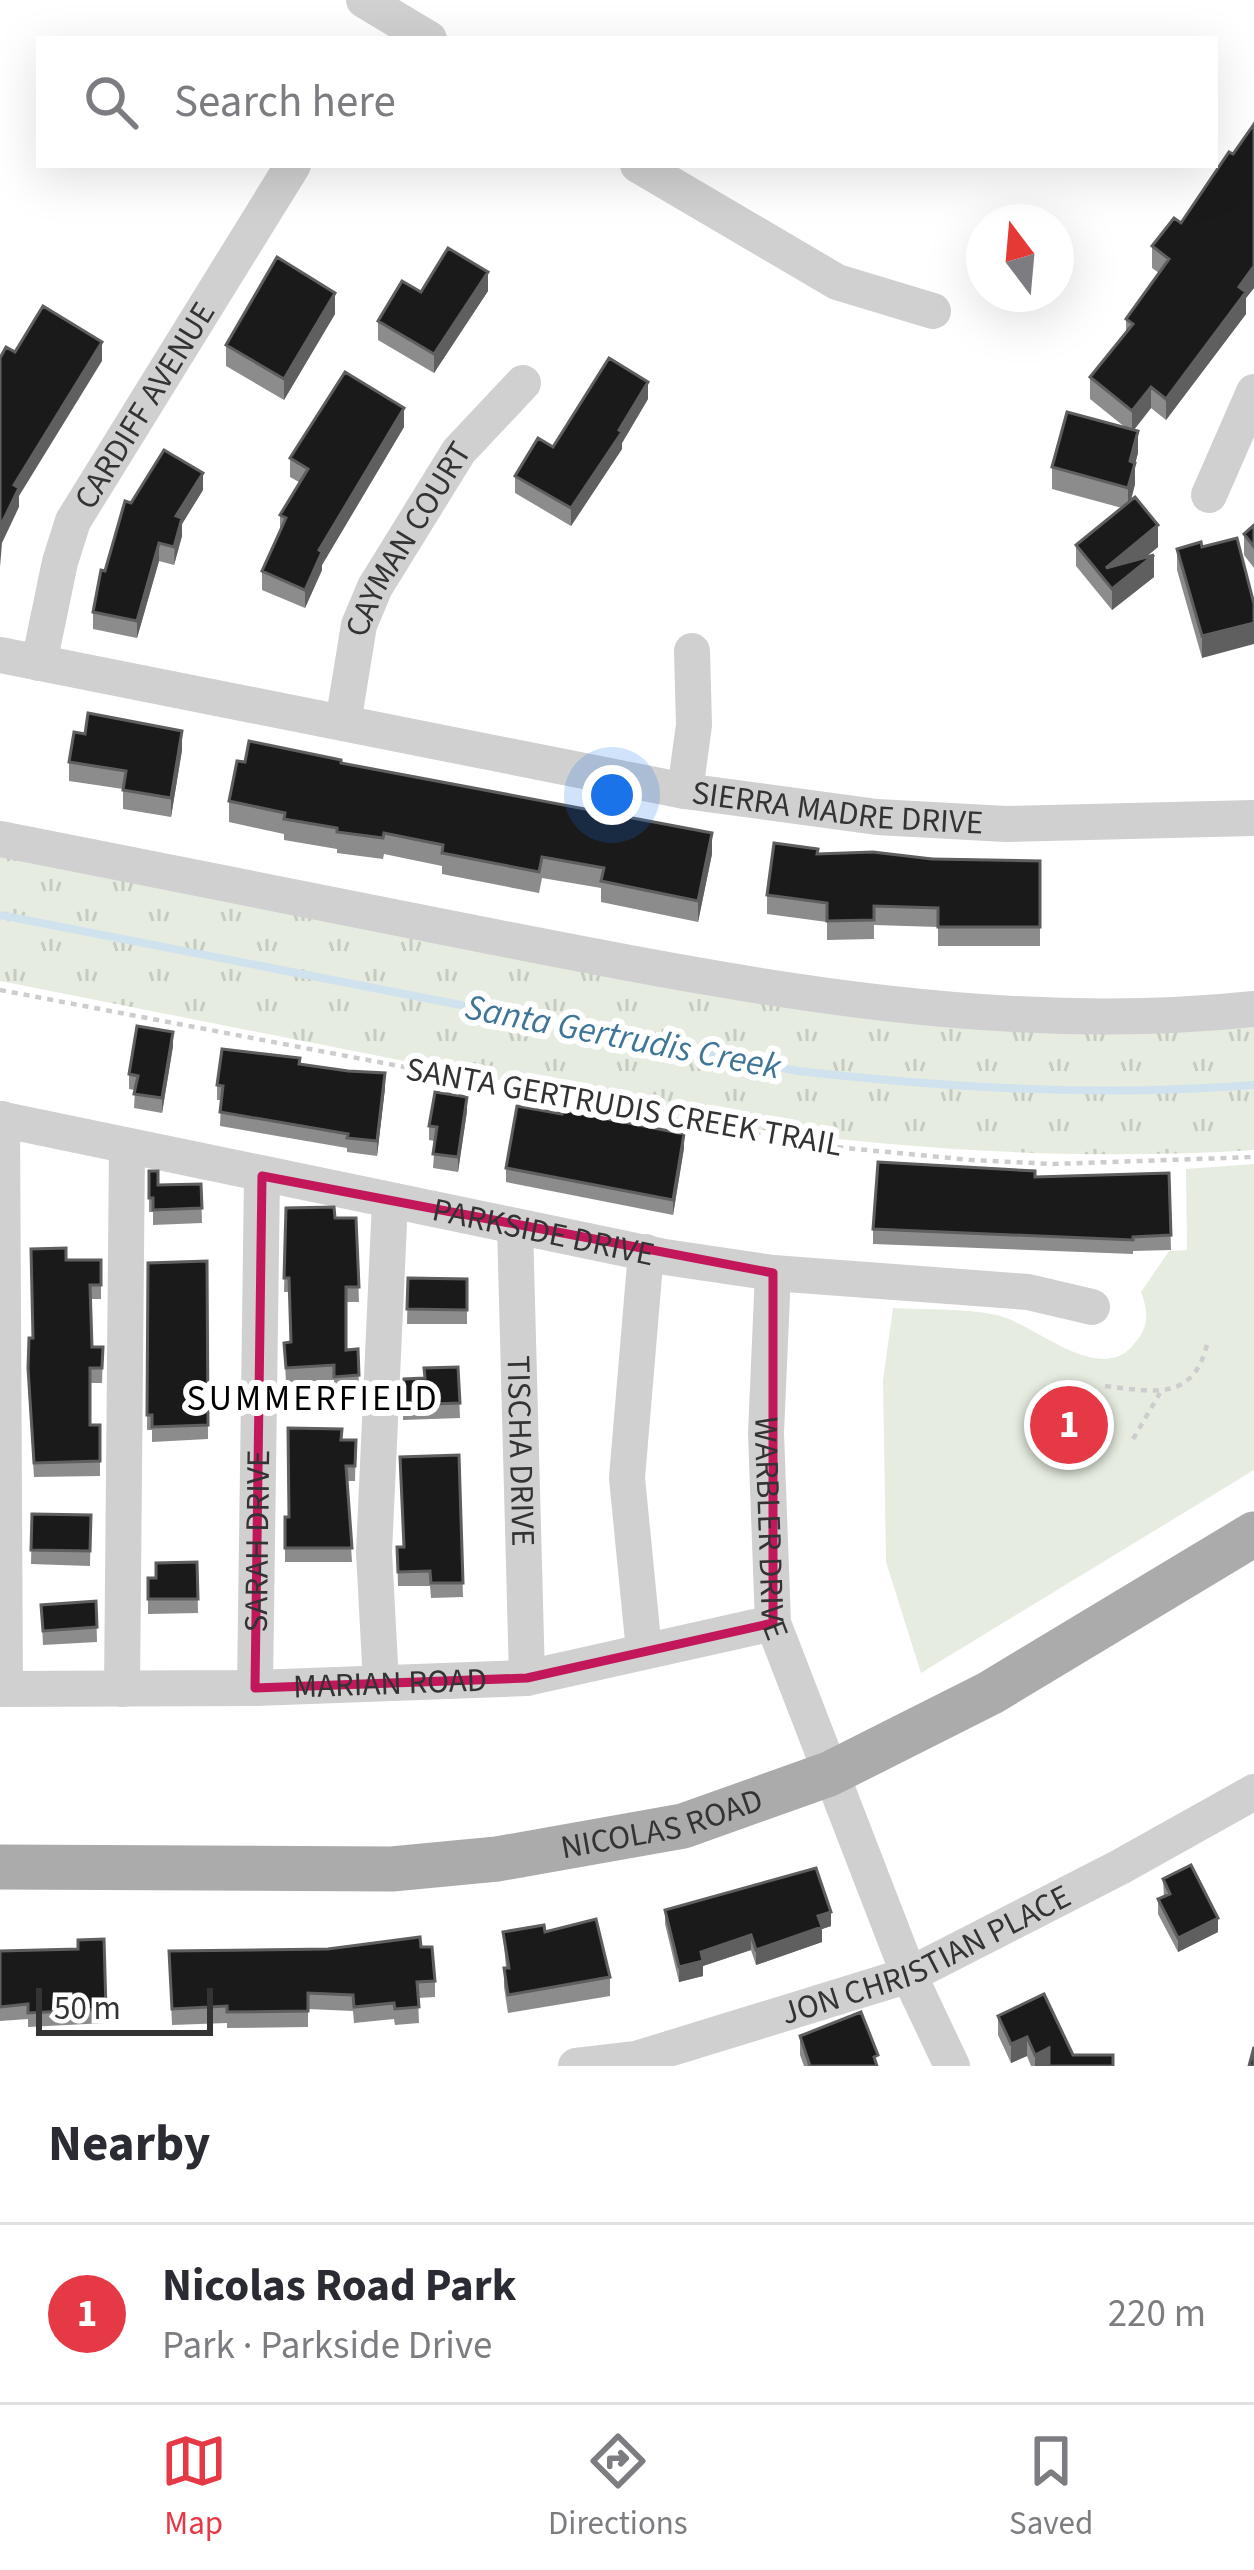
<!DOCTYPE html>
<html lang="en">
<head>
<meta charset="utf-8">
<style>
	:root { --surface:#fff; --page:#f7f7f7; --text:#2b2b33; --muted:#7c7c81; --line:#e1e1e2; --accent:#e63946 }
	body { margin:0; font-family:"Source Sans 3",sans-serif; background:var(--page); color:var(--text) }
	.compass { position:absolute; left:966px; top:204px; width:108px; height:108px; border-radius:50%; background:var(--surface); box-shadow:0 12px 48px #0002; rotate:344deg }
	.scale { position:absolute; left:36px; bottom:30px; width:177px; box-sizing:border-box; padding-left:12px; border:6px solid #333; border-top:0; font-size:33px; line-height:42px; white-space:nowrap; color:#333; -webkit-text-stroke:9px #fff; paint-order:stroke }
	.you { position:absolute; left:612px; top:795px; width:42px; height:42px; margin:-30px; border:9px solid #fff; border-radius:50%; background:#1a73e8; box-shadow:0 0 0 18px #1a73e833 }
	.badge { display:grid; place-items:center; width:78px; height:78px; border-radius:50%; background:var(--accent); color:#fff; font-size:39px; font-weight:700 }
	.pin { position:absolute; translate:-50% -50%; border:6px solid #fff; box-shadow:0 3px 12px #0006 }
	.list { margin:0; padding:0; list-style:none }
	h2 { display:flex; justify-content:space-between; align-items:center; height:156px; margin:0; padding:0 48px; font-size:51px }
	h2 small { font-size:39px; font-weight:400; color:var(--muted) }
	.list li { display:grid; grid-template-columns:78px 1fr auto; gap:36px; align-items:center; box-sizing:border-box; height:180px; padding:0 48px; border-top:3px solid var(--line) }
	.list b { display:block; font-size:45px; white-space:nowrap }
	.list p { margin:0; font-size:39px; white-space:nowrap; color:var(--muted) }
	.list em { font-size:39px; font-style:normal; color:var(--muted) }
	.icon { flex:none; width:66px; height:66px; fill:none; stroke:currentColor; stroke-width:2; stroke-linecap:round; stroke-linejoin:round }
	.map { position:relative; flex:none; width:1254px; height:2066px; overflow:hidden }
	.search { position:absolute; background:var(--surface); box-shadow:0 12px 48px #0002; left:36px; right:36px; top:36px; height:132px; display:flex; align-items:center; gap:30px; box-sizing:border-box; padding:0 42px; border-radius:0px; color:var(--muted); font-size:45px }
	.sheet { height:336px; background:var(--surface) }
	nav { display:flex; justify-content:space-around; align-items:center; box-sizing:border-box; height:168px; border-top:3px solid var(--line); background:var(--surface); font-size:33px; color:var(--muted) }
	nav a { display:grid; justify-items:center; gap:6px }
	nav .on { color:var(--accent) }
	.map>svg:first-child { display:block }
</style>
</head>
<body>
<div class="map">
<svg width="1254" height="2066" viewBox="0 0 1254 2066">
	<defs>
		<pattern id="grass-tufts" width="24" height="20" patternUnits="userSpaceOnUse" patternTransform="scale(3)"><rect width="24" height="20" fill="#e6ecdf"/><path d="M3 7l-1-3M5 7V3M7 7l1-3M15 17l-1-3M17 17v-4M19 17l1-3" fill="none" stroke="#c6cbc0"/></pattern>
	</defs>
	<rect width="100%" height="100%" fill="#fff"/>
	<path fill="url(#grass-tufts)" d="M 0,849 L 604,968 L 1254,1020 L 1254,1150 C 1079,1161 905,1150 732,1126 L 0,981 Z"/>
	<path fill="#e6ecdf" d="M 1254,1164 L 1254,1470 L 921,1673 L 886,1562 L 883,1380 L 893,1308 C 926,1310 964,1308 997,1315 C 1035,1324 1100,1387 1134,1344 C 1149,1327 1149,1313 1141,1292 L 1169,1251 L 1187,1250 L 1186,1169 Z"/>
	<g fill="none" stroke-linecap="round" stroke-linejoin="round">
		<path stroke="#cfe2ee" stroke-width="8" d="M 0,915 L 798,1071 C 949,1088 1102,1097 1254,1085"/>
		<path stroke="#cdcdcd" stroke-width="4.5" stroke-dasharray="6 6" stroke-linecap="butt" d="M 0,990 L 814,1145 L 971,1160 L 1053,1164 L 1254,1157
			M 1105,1386 C 1155,1392 1195,1402 1208,1340
			M 1133,1439 L 1160,1393"/>
		<g stroke="#d0d0d0" stroke-width="36">
			<path d="M 364,0 L 429,39"/>
			<path d="M 638,165 L 837,282 L 933,311"/>
			<path d="M 1209,495 L 1254,392"/>
			<path id="s1" d="M 0,655 L 685,791 L 877,817 L 1006,824 L 1254,818"/>
			<path id="s2" d="M 39,663 L 60,562 L 73,521 L 293,165"/>
			<path id="s3" d="M 343,723 L 359,625 L 375,587 L 459,451 L 523,383"/>
			<path d="M 685,791 L 694,725 L 692,651"/>
			<path d="M 0,839 C 175,873 350,908 525,943 C 765,990 1009,1035 1254,1009"/>
			<path id="s4" d="M 0,1119 L 665,1257 L 773,1273 L 1028,1292 L 1092,1307"/>
			<path d="M 2,1119 L 5,1689"/>
			<path id="s5" d="M 515,1226 L 527,1678"/>
			<path id="s6" d="M 773,1273 L 766,1433 L 773,1623 L 909,1975 L 952,2066"/>
			<path d="M 644,1651 L 627,1478 L 646,1252"/>
			<path d="M 381,1683 L 374,1552 L 390,1201"/>
			<path id="s7" d="M 255,1688 L 262,1176"/>
			<path id="s8" d="M 0,1689 L 255,1688 L 527,1678 L 773,1623"/>
			<path d="M 122,1689 L 127,1146"/>
			<path id="s9" d="M 576,2066 L 636,2059 L 909,1975 L 1120,1867 L 1254,1792"/>
		</g>
		<path stroke="#ababab" stroke-width="45" id="s10" d="M 0,1867 L 392,1869 L 497,1859 L 683,1826 L 829,1774 L 990,1693 L 1254,1534"/>
	</g>
	<path fill="#8c8c8c" d="M 1254,124 L 1254,288 L 1246,298 L 1246,314 L 1166,420 L 1151,408 L 1134,430 L 1138,453 L 1135,463 L 1135,484 L 1131,501 L 1158,547 L 1146,557 L 1154,577 L 1112,610 L 1076,566 L 1076,545 L 1122,508 L 1052,489 L 1052,467 L 1126,428 L 1090,399 L 1090,377 L 1126,333 L 1126,319 L 1159,273 L 1152,268 L 1152,246 L 1181,223 Z
		M 488,291 L 434,373 L 378,340 L 378,321 L 421,292 Z
		M 335,314 L 284,400 L 226,366 L 226,345 Z
		M 648,399 L 622,443 L 622,449 L 571,526 L 515,493 L 515,476 L 553,447 Z
		M 404,427 L 322,565 L 322,570 L 305,608 L 262,590 L 262,571 L 280,532 L 280,515 L 299,482 L 290,477 L 290,458 Z
		M 203,490 L 182,524 L 182,536 L 174,565 L 159,561 L 137,638 L 93,629 L 93,612 L 105,571 Z
		M 1254,525 L 1254,568 L 1244,555 L 1244,534 Z
		M 1237,538 L 1202,658 L 1177,570 L 1177,549 L 1202,547 Z
		M 182,750 L 171,817 L 123,809 L 123,789 L 69,781 L 69,762 Z
		M 245,762 L 341,763 L 712,854 L 698,922 L 601,902 L 601,888 L 542,878 L 539,893 L 442,874 L 442,866 L 384,854 L 383,859 L 337,853 L 337,849 L 284,840 L 284,834 L 229,822 L 229,801 Z
		M 818,854 L 1040,861 L 1040,946 L 938,946 L 938,927 L 874,925 L 874,939 L 827,940 L 827,922 L 767,914 L 767,895 Z
		M 173,1046 L 162,1113 L 134,1108 L 135,1090 L 129,1089 L 129,1074 Z
		M 300,1064 L 385,1088 L 377,1156 L 347,1152 L 347,1148 L 220,1126 L 221,1100 L 217,1100 L 217,1085 Z
		M 467,1111 L 458,1172 L 433,1168 L 435,1141 L 429,1140 L 429,1126 Z
		M 562,1114 L 684,1148 L 673,1215 L 506,1182 L 506,1168 Z
		M 149,1171 L 158,1185 L 201,1184 L 202,1223 L 153,1225 L 153,1212 L 149,1212 Z
		M 1169,1173 L 1171,1250 L 1133,1251 L 1133,1254 L 873,1244 L 873,1229 L 1035,1177 Z
		M 286,1208 L 335,1218 L 356,1218 L 359,1302 L 346,1302 L 346,1350 L 358,1349 L 359,1390 L 334,1391 L 334,1380 L 286,1383 L 284,1343 L 290,1342 L 289,1292 L 284,1292 Z
		M 66,1260 L 101,1260 L 101,1299 L 90,1299 L 92,1347 L 103,1347 L 102,1383 L 90,1383 L 90,1425 L 100,1425 L 100,1476 L 34,1477 L 28,1383 L 33,1338 Z
		M 207,1261 L 208,1439 L 152,1442 L 152,1430 L 147,1430 L 148,1263 Z
		M 408,1278 L 467,1279 L 467,1324 L 407,1324 Z
		M 458,1367 L 460,1418 L 403,1420 L 404,1379 L 425,1378 Z
		M 341,1440 L 356,1440 L 355,1481 L 347,1481 L 352,1562 L 285,1562 L 285,1517 L 289,1517 Z
		M 459,1455 L 463,1597 L 431,1598 L 430,1586 L 398,1586 L 397,1547 L 403,1547 Z
		M 32,1514 L 91,1515 L 90,1566 L 31,1564 Z
		M 197,1562 L 198,1613 L 148,1614 L 148,1578 L 156,1578 Z
		M 96,1601 L 97,1642 L 43,1645 L 41,1605 Z
		M 1163,1879 L 1218,1932 L 1178,1952 L 1158,1914 L 1158,1899 L 1164,1897 Z
		M 665,1910 L 831,1926 L 822,1929 L 822,1942 L 756,1965 L 751,1950 L 703,1966 L 703,1976 L 679,1982 L 665,1924 Z
		M 503,1932 L 545,1932 L 610,1977 L 610,1996 L 508,2013 L 504,1987 L 504,1968 L 506,1968 Z
		M 421,1947 L 435,1981 L 435,1997 L 418,1998 L 419,2023 L 395,2025 L 394,2019 L 354,2023 L 353,2011 L 308,2009 L 308,2027 L 227,2028 L 227,2023 L 172,2025 L 169,1951 Z
		M 0,1951 L 106,2009 L 106,2023 L 28,2027 L 28,2019 L 0,2021 Z
		M 998,2016 L 1073,2055 L 1113,2066 L 1031,2066 L 1027,2056 L 1011,2063 L 998,2035 Z
		M 800,2036 L 878,2066 L 804,2066 L 800,2055 Z"/>
	<path fill="#5f5f5f" d="M 1254,266 L 1254,288 L 1246,298 L 1246,314 L 1166,420 L 1166,399 Z
		M 488,272 L 488,291 L 434,373 L 434,354 Z
		M 335,293 L 335,314 L 284,400 L 284,379 Z
		M 102,342 L 102,361 L 19,496 L 19,507 L 2,543 L 0,567 L 0,527 L 14,485 Z
		M 648,382 L 648,399 L 622,443 L 622,449 L 571,526 L 571,508 Z
		M 1151,387 L 1151,408 L 1132,432 L 1132,411 Z
		M 404,408 L 404,427 L 322,565 L 322,570 L 305,608 L 305,590 L 319,550 Z
		M 1138,431 L 1138,453 L 1130,483 L 1130,461 Z
		M 1135,463 L 1135,484 L 1128,510 L 1128,488 Z
		M 203,473 L 203,490 L 182,524 L 182,536 L 174,565 L 176,516 Z
		M 1158,525 L 1158,547 L 1110,586 L 1106,568 Z
		M 159,543 L 159,561 L 137,638 L 137,621 Z
		M 1154,555 L 1154,577 L 1112,610 L 1112,589 Z
		M 1254,623 L 1254,644 L 1202,658 L 1202,636 Z
		M 182,731 L 182,750 L 171,817 L 171,798 Z
		M 712,833 L 712,854 L 698,922 L 698,901 Z
		M 173,1032 L 173,1046 L 162,1113 L 162,1098 Z
		M 385,1073 L 385,1088 L 377,1156 L 377,1141 Z
		M 467,1097 L 467,1111 L 458,1172 L 458,1157 Z
		M 684,1134 L 684,1148 L 673,1215 L 673,1200 Z
		M 831,1912 L 831,1926 L 822,1929 L 822,1942 L 756,1965 L 756,1950 L 818,1916 Z
		M 1218,1918 L 1218,1932 L 1178,1952 L 1178,1938 Z
		M 751,1935 L 751,1950 L 703,1966 L 703,1976 L 679,1982 L 679,1967 L 701,1952 Z
		M 1027,2037 L 1027,2056 L 1011,2063 L 1011,2044 Z
		M 1049,2048 L 1049,2066 L 1035,2066 L 1035,2055 Z"/>
	<path fill="#1a1a1a" stroke="#5f5f5f" stroke-width="3" d="M 1254,124 L 1254,266 L 1239,287 L 1246,292 L 1166,399 L 1151,387 L 1132,411 L 1090,377 L 1133,324 L 1126,319 L 1169,259 L 1152,246 L 1174,218 L 1181,223 L 1229,152 L 1233,154 Z
		M 448,248 L 488,272 L 434,354 L 378,321 L 402,281 L 421,292 Z
		M 277,257 L 335,293 L 284,379 L 226,345 Z
		M 43,306 L 102,342 L 14,485 L 19,488 L 0,527 L 0,358 L 6,347 L 15,352 Z
		M 609,358 L 648,382 L 619,430 L 622,432 L 571,508 L 515,476 L 538,438 L 553,447 Z
		M 345,372 L 404,408 L 319,550 L 322,552 L 305,590 L 262,571 L 286,518 L 280,515 L 308,469 L 290,458 Z
		M 1067,412 L 1138,431 L 1130,461 L 1135,463 L 1128,488 L 1052,467 Z
		M 164,450 L 203,473 L 176,516 L 182,518 L 174,547 L 159,543 L 137,621 L 93,612 L 101,570 L 105,571 L 125,501 L 131,503 Z
		M 1135,497 L 1158,525 L 1106,568 L 1154,555 L 1112,589 L 1076,545 Z
		M 1254,525 L 1254,547 L 1244,534 Z
		M 1237,538 L 1254,604 L 1254,623 L 1202,636 L 1177,549 L 1201,542 L 1202,547 Z
		M 88,713 L 182,731 L 171,798 L 123,790 L 126,771 L 69,762 L 74,732 L 85,734 Z
		M 249,741 L 341,760 L 341,763 L 712,833 L 698,901 L 601,881 L 604,868 L 542,857 L 539,872 L 442,853 L 443,845 L 384,833 L 383,838 L 337,832 L 337,828 L 284,819 L 285,813 L 229,801 L 237,761 L 245,762 Z
		M 774,843 L 818,849 L 817,854 L 873,852 L 932,859 L 1040,861 L 1040,927 L 938,927 L 938,908 L 874,906 L 874,920 L 827,921 L 827,903 L 767,895 Z
		M 137,1026 L 173,1032 L 162,1098 L 134,1094 L 138,1076 L 129,1074 Z
		M 222,1049 L 300,1058 L 299,1064 L 348,1071 L 385,1073 L 377,1141 L 347,1138 L 348,1134 L 220,1112 L 223,1086 L 217,1085 Z
		M 435,1092 L 467,1097 L 458,1157 L 433,1154 L 437,1127 L 429,1126 Z
		M 517,1106 L 562,1114 L 563,1110 L 684,1134 L 673,1200 L 506,1168 Z
		M 878,1162 L 1035,1171 L 1035,1177 L 1169,1173 L 1171,1235 L 1133,1237 L 1133,1240 L 873,1229 Z
		M 149,1171 L 158,1171 L 158,1185 L 201,1184 L 202,1208 L 153,1210 L 153,1198 L 149,1198 Z
		M 334,1207 L 335,1218 L 356,1218 L 359,1287 L 346,1287 L 346,1350 L 358,1349 L 359,1375 L 334,1377 L 334,1365 L 286,1368 L 284,1343 L 291,1342 L 289,1278 L 284,1278 L 286,1208 Z
		M 66,1248 L 66,1260 L 101,1260 L 101,1285 L 90,1285 L 92,1347 L 103,1347 L 102,1368 L 90,1368 L 90,1425 L 100,1425 L 100,1461 L 34,1463 L 28,1368 L 29,1338 L 33,1338 L 31,1249 Z
		M 207,1261 L 208,1425 L 152,1427 L 152,1415 L 147,1415 L 148,1263 Z
		M 408,1278 L 467,1279 L 467,1310 L 407,1309 Z
		M 458,1367 L 460,1403 L 403,1405 L 404,1379 L 425,1378 L 424,1368 Z
		M 288,1428 L 342,1429 L 341,1440 L 356,1440 L 355,1466 L 346,1466 L 352,1548 L 285,1548 L 285,1517 L 289,1517 Z
		M 459,1455 L 463,1583 L 431,1583 L 430,1571 L 398,1572 L 397,1547 L 404,1547 L 400,1457 Z
		M 32,1514 L 91,1515 L 90,1551 L 31,1550 Z
		M 197,1562 L 198,1599 L 148,1599 L 148,1578 L 156,1578 L 156,1563 Z
		M 96,1601 L 97,1627 L 43,1631 L 41,1605 Z
		M 1191,1865 L 1218,1918 L 1178,1938 L 1158,1899 L 1170,1894 L 1163,1879 Z
		M 816,1868 L 831,1912 L 818,1916 L 822,1927 L 756,1950 L 751,1935 L 701,1952 L 703,1961 L 679,1967 L 665,1910 Z
		M 596,1919 L 610,1977 L 508,1995 L 504,1968 L 509,1968 L 503,1932 L 544,1925 L 545,1932 Z
		M 420,1937 L 421,1947 L 432,1947 L 435,1981 L 417,1982 L 419,2007 L 395,2009 L 394,2003 L 354,2007 L 353,1995 L 308,1993 L 308,2011 L 227,2012 L 227,2006 L 172,2009 L 169,1951 L 328,1949 Z
		M 104,1939 L 106,2009 L 28,2013 L 28,2004 L 0,2007 L 0,1951 L 78,1949 L 78,1940 Z
		M 1044,1994 L 1073,2055 L 1113,2055 L 1113,2066 L 1049,2066 L 1049,2048 L 1035,2055 L 1027,2037 L 1011,2044 L 998,2016 Z
		M 861,2012 L 878,2055 L 874,2057 L 877,2066 L 810,2066 L 800,2036 Z
		M 1254,2047 L 1254,2066 L 1249,2066 Z"/>
	<path fill="none" stroke="#c2185b" stroke-width="9" stroke-linejoin="round" d="M 262,1176 L 773,1273 L 773,1623 L 527,1678 L 255,1688 Z"/>
	<g text-anchor="middle" dominant-baseline="central" stroke-width="12" stroke-linejoin="round" paint-order="stroke">
		<g font-size="33" fill="#333" stroke="#fff">
			<text stroke="none"><textPath href="#s2" startOffset="282">CARDIFF AVENUE</textPath></text>
			<text stroke="none"><textPath href="#s3" startOffset="198">CAYMAN COURT</textPath></text>
			<text stroke="none"><textPath href="#s1" startOffset="852">SIERRA MADRE DRIVE</textPath></text>
			<text transform="translate(624 1107) rotate(10)">SANTA GERTRUDIS CREEK TRAIL</text>
			<text stroke="none"><textPath href="#s4" startOffset="555">PARKSIDE DRIVE</textPath></text>
			<text stroke="none"><textPath href="#s5" startOffset="225">TISCHA DRIVE</textPath></text>
			<text stroke="none"><textPath href="#s6" startOffset="255">WARBLER DRIVE</textPath></text>
			<text stroke="none"><textPath href="#s7" startOffset="147">SARAH DRIVE</textPath></text>
			<text stroke="none"><textPath href="#s8" startOffset="390">MARIAN ROAD</textPath></text>
			<text stroke="none"><textPath href="#s10" startOffset="666">NICOLAS ROAD</textPath></text>
			<text stroke="none"><textPath href="#s9" startOffset="369">JON CHRISTIAN PLACE</textPath></text>
		</g>
		<g font-size="36" font-style="italic" fill="#3f7597" stroke="#fff">
			<text transform="translate(623 1037) rotate(11)">Santa Gertrudis Creek</text>
		</g>
		<g font-size="36" letter-spacing="3" fill="#000" stroke="#fff">
			<text x="313" y="1398">SUMMERFIELD</text>
		</g>
	</g>
</svg>
<svg class="compass" viewBox="-18 -18 36 36"><path d="M0-13l5 13h-10z" fill="#e53935"/><path d="M0 13l5-13h-10z" fill="#7c7c81"/></svg>
<div class="scale">50 m</div>
<div class="you"></div>
<div class="pin badge" style="left:1069px;top:1425px">1</div>
<div class="search"><svg class="icon" aria-label="search" viewBox="0 0 24 24"><circle cx="10" cy="10" r="6"/><path d="M15 15l6 6"/></svg>Search here</div>
</div>
<section class="sheet">
<h2>Nearby<small></small></h2>
<ul class="list">
<li><span class="badge">1</span><div><b>Nicolas Road Park</b><p>Park · Parkside Drive</p></div><em>220 m</em></li>
</ul>
</section>
<nav>
<a class="on"><svg class="icon" aria-label="map" viewBox="0 0 24 24"><path d="M3 6l6-2 6 2 6-2v14l-6 2-6-2-6 2zM9 4v14M15 6v14"/></svg>Map</a>
<a><svg class="icon" aria-label="directions" viewBox="0 0 24 24"><path d="M12 3l9 9-9 9-9-9zM9 14v-3h6M13 9l2 2-2 2"/></svg>Directions</a>
<a><svg class="icon" aria-label="saved" viewBox="0 0 24 24"><path d="M7 4h10v16l-5-4-5 4z"/></svg>Saved</a>
</nav>
</body>
</html>
